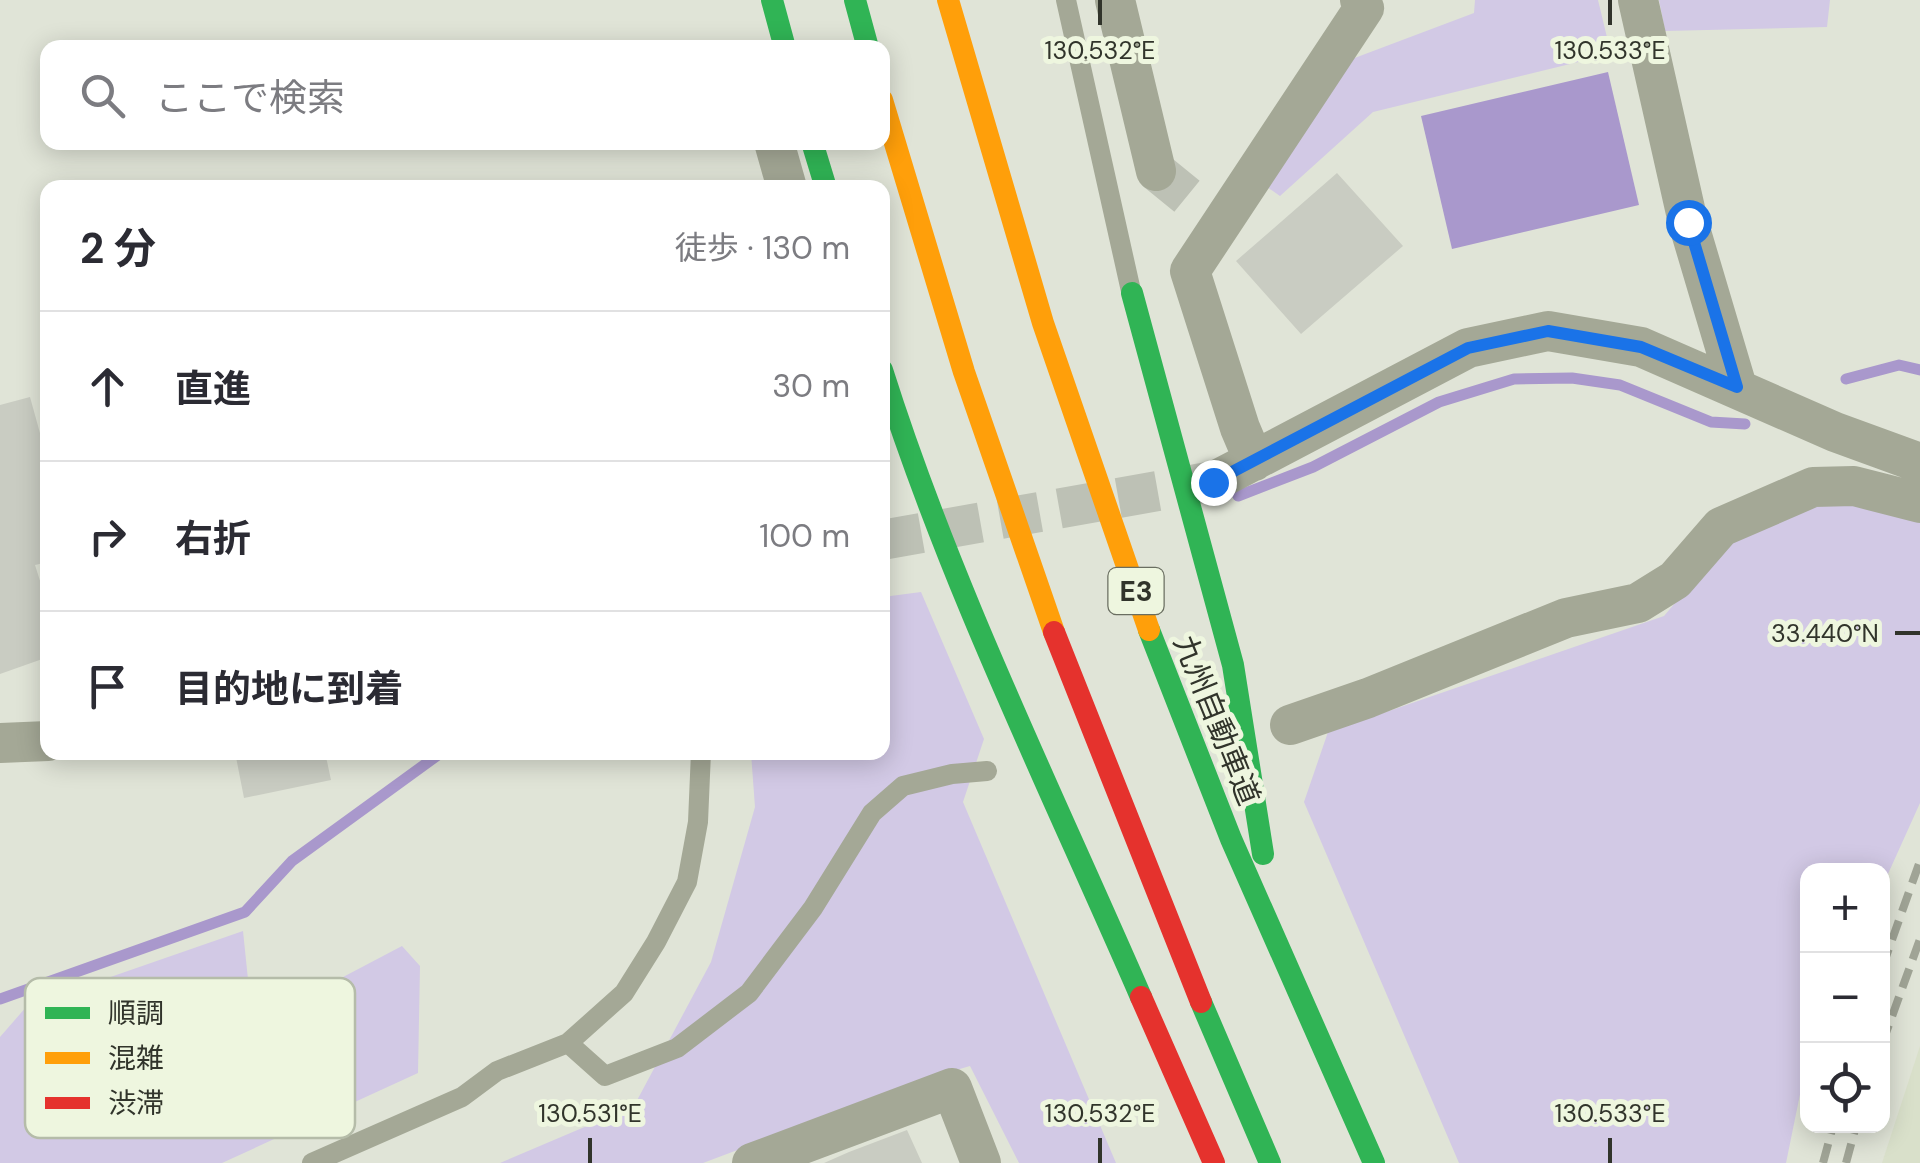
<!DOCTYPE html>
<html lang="ja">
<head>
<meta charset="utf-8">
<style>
	:root { --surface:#fff; --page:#f7f7f7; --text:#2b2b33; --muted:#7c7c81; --line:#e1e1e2 }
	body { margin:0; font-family:"DM Sans","Noto Sans JP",sans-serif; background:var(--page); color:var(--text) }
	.controls { position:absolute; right:30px; bottom:30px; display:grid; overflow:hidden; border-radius:20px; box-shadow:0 5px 25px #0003 }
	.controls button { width:90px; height:90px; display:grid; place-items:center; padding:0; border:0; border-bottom:2px solid var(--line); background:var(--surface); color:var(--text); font:50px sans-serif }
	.stop { position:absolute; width:30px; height:30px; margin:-22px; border:8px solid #1a73e8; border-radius:50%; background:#fff }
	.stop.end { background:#1a73e8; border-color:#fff; box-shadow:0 2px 10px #0008 }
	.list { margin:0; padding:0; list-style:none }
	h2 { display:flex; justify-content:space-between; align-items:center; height:130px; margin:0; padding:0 40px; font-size:42px }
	h2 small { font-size:32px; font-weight:400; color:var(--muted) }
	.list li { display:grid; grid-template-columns:65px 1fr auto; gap:30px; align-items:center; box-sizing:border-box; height:150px; padding:0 40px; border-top:2px solid var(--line) }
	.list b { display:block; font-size:38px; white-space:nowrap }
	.list em { font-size:32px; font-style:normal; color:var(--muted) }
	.icon { flex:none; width:55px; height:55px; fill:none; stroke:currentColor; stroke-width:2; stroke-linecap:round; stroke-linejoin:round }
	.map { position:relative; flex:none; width:1920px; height:1163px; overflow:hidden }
	.search { position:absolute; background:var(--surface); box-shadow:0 5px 25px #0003; left:40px; top:40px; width:850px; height:110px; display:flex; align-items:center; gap:25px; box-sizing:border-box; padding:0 35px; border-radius:20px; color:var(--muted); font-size:38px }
	.panel { position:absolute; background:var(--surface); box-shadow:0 5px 25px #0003; left:40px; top:180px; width:850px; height:580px; border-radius:20px }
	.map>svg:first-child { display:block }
</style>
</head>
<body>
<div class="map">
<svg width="1920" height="1163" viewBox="0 0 1920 1163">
	<rect width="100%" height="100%" fill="#e0e4d7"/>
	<path fill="#d9e0ca" d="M 1920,1046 L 1920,1163 L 1882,1163 Z"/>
	<path fill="#d2c9e5" d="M 1475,0 L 1598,0 L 1611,54 L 1373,112 L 1280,196 L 1244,171 L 1344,62 L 1474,13 Z
		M 1659,0 L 1830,0 L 1827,27 L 1665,31 Z
		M 1825,497 L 1920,518 L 1920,803 L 1883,885 L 1882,870 L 1808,870 L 1807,1060 L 1786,1163 L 1459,1163 L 1304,802 L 1328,732 L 1664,616 L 1730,538 Z
		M 921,592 L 984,739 L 963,802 L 1116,1163 L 1019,1163 L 970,1066 L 929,1078 L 703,1163 L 500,1163 L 634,1106 L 711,962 L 755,807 L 751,753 L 882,752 L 883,597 Z
		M 243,931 L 249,989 L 288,1006 L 402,946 L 420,966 L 418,1073 L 222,1163 L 0,1163 L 0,1037 L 27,1006 Z"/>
	<path fill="#a998cc" d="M 1608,72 L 1639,205 L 1452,249 L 1421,116 Z"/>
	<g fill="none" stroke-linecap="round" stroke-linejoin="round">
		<path stroke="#a998cc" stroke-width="11" d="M 1846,379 L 1899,365 L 1920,370
			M 1238,496 L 1313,467 L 1439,402 L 1514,379 L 1572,378 L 1620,385 L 1711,422 L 1745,424
			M 0,999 L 245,912 L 292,861 L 442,752"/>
	</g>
	<path fill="#c9ccc2" d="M 1337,173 L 1403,246 L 1301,334 L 1236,261 Z
		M 30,397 L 48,462 L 48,562 L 35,565 L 48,606 L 48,657 L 0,674 L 0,405 Z
		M 235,752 L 325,752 L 331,780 L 244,798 Z
		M 907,1130 L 922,1163 L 824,1163 L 849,1152 Z"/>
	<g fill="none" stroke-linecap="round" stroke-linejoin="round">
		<path stroke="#bdc1b5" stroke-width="40" stroke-dasharray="40 20" stroke-linecap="butt" d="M 1156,171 L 1194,202
			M 882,540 L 1208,482"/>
		<path stroke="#a4a896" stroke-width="20" d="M 1066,0 L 1131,291
			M 568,1043 L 605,1076 L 677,1048 L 749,993 L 813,908 L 872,813 L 903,786 L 952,774 L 987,771
			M 312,1163 L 462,1097 L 497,1071 L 568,1043 L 624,993 L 656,942 L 687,882 L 698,822 L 701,752"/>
		<path stroke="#a4a896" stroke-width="40" d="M 1115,0 L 1156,171
			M 1638,0 L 1688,222 L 1737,387
			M 774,142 L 787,188
			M 1254,461 L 1240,428 L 1190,271 L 1364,8 L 1360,0
			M 1213,482 L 1468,348 L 1548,331 L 1641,347 L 1835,432 L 1920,463
			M 1290,725 L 1368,698 L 1566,618 L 1638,603 L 1675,580 L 1721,527 L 1813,487 L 1854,486 L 1920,503
			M 0,743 L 48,741
			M 752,1163 L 952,1088 L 981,1163"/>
		<path stroke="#30b455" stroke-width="22" d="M 772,0 L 785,48
			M 855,0 L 868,48
			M 812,142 L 826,188
			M 1132,293 L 1233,665 L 1263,854
			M 882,370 C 950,585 1051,790 1141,997
			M 1149,630 L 1231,839 L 1374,1163
			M 1201,1002 L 1270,1163"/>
		<path stroke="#ff9f0a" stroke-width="22" d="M 948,0 L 1043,323 L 1149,630
			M 882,100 L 964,372 L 1054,632"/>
		<path stroke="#e5322d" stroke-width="22" d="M 1054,632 L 1201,1002
			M 1141,997 L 1214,1163"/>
		<path stroke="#a0a496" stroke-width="8" stroke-dasharray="20 10" stroke-linecap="butt" d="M 1882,968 L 1920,861
			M 1882,1044 L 1920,939
			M 1823,1163 L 1833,1126
			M 1846,1163 L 1856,1126"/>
	</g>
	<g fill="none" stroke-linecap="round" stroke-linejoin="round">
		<path stroke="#1a73e8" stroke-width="12" d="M 1213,482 L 1468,348 L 1548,331 L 1641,347 L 1737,387 L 1688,222"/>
	</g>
	<path fill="none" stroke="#31342b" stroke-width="4" d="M 1100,0 L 1100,25M 1610,0 L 1610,25M 1895,633 L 1920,633M 590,1138 L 590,1163M 1100,1138 L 1100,1163M 1610,1138 L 1610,1163"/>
	<g text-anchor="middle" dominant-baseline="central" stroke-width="10" stroke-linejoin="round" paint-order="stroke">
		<rect fill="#eef6df" stroke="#6a6e61" stroke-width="2.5" x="1108.5" y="568" width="55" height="46" rx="8"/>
		<g font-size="28" font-weight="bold" fill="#31342b">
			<text x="1136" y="591">E3</text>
		</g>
		<g font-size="30" fill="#31342b" stroke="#eef6df">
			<text transform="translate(1217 720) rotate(68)">九州自動車道</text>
		</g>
	</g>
	<rect x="25" y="978" width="330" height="160" rx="15" fill="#eef6df" stroke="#b5bca9" stroke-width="2.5"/>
	<rect x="45" y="1007" width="45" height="12" fill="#30b455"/>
	<rect x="45" y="1052" width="45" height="12" fill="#ff9f0a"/>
	<rect x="45" y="1097" width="45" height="12" fill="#e5322d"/>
	<g font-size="28" fill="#31342b">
		<text x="108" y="1023">順調</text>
		<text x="108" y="1068">混雑</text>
		<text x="108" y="1113">渋滞</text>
	</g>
	<g font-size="25" text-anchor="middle" fill="#31342b" stroke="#eef6df" stroke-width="10" stroke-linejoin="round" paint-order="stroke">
		<text x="1100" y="59">130.532°E</text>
		<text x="1610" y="59">130.533°E</text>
		<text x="1825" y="642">33.440°N</text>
		<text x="590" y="1122">130.531°E</text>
		<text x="1100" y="1122">130.532°E</text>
		<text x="1610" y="1122">130.533°E</text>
	</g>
</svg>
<div class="controls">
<button>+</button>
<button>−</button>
<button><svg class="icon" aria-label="locate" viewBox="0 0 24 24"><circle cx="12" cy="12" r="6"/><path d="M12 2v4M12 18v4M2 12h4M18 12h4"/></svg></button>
</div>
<div class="stop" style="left:1688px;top:222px"></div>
<div class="stop end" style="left:1213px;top:482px"></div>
<div class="search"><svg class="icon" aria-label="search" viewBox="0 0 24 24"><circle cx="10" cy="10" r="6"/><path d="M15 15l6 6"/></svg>ここで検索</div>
<section class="panel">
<h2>2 分<small>徒歩 · 130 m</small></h2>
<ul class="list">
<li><svg class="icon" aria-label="ahead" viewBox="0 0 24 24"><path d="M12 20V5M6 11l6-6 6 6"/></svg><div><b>直進</b></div><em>30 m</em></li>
<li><svg class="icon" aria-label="right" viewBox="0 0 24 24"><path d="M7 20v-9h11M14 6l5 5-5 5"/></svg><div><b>右折</b></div><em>100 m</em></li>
<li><svg class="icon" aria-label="arrive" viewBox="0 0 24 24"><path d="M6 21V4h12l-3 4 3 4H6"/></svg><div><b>目的地に到着</b></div></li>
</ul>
</section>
</div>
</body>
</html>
